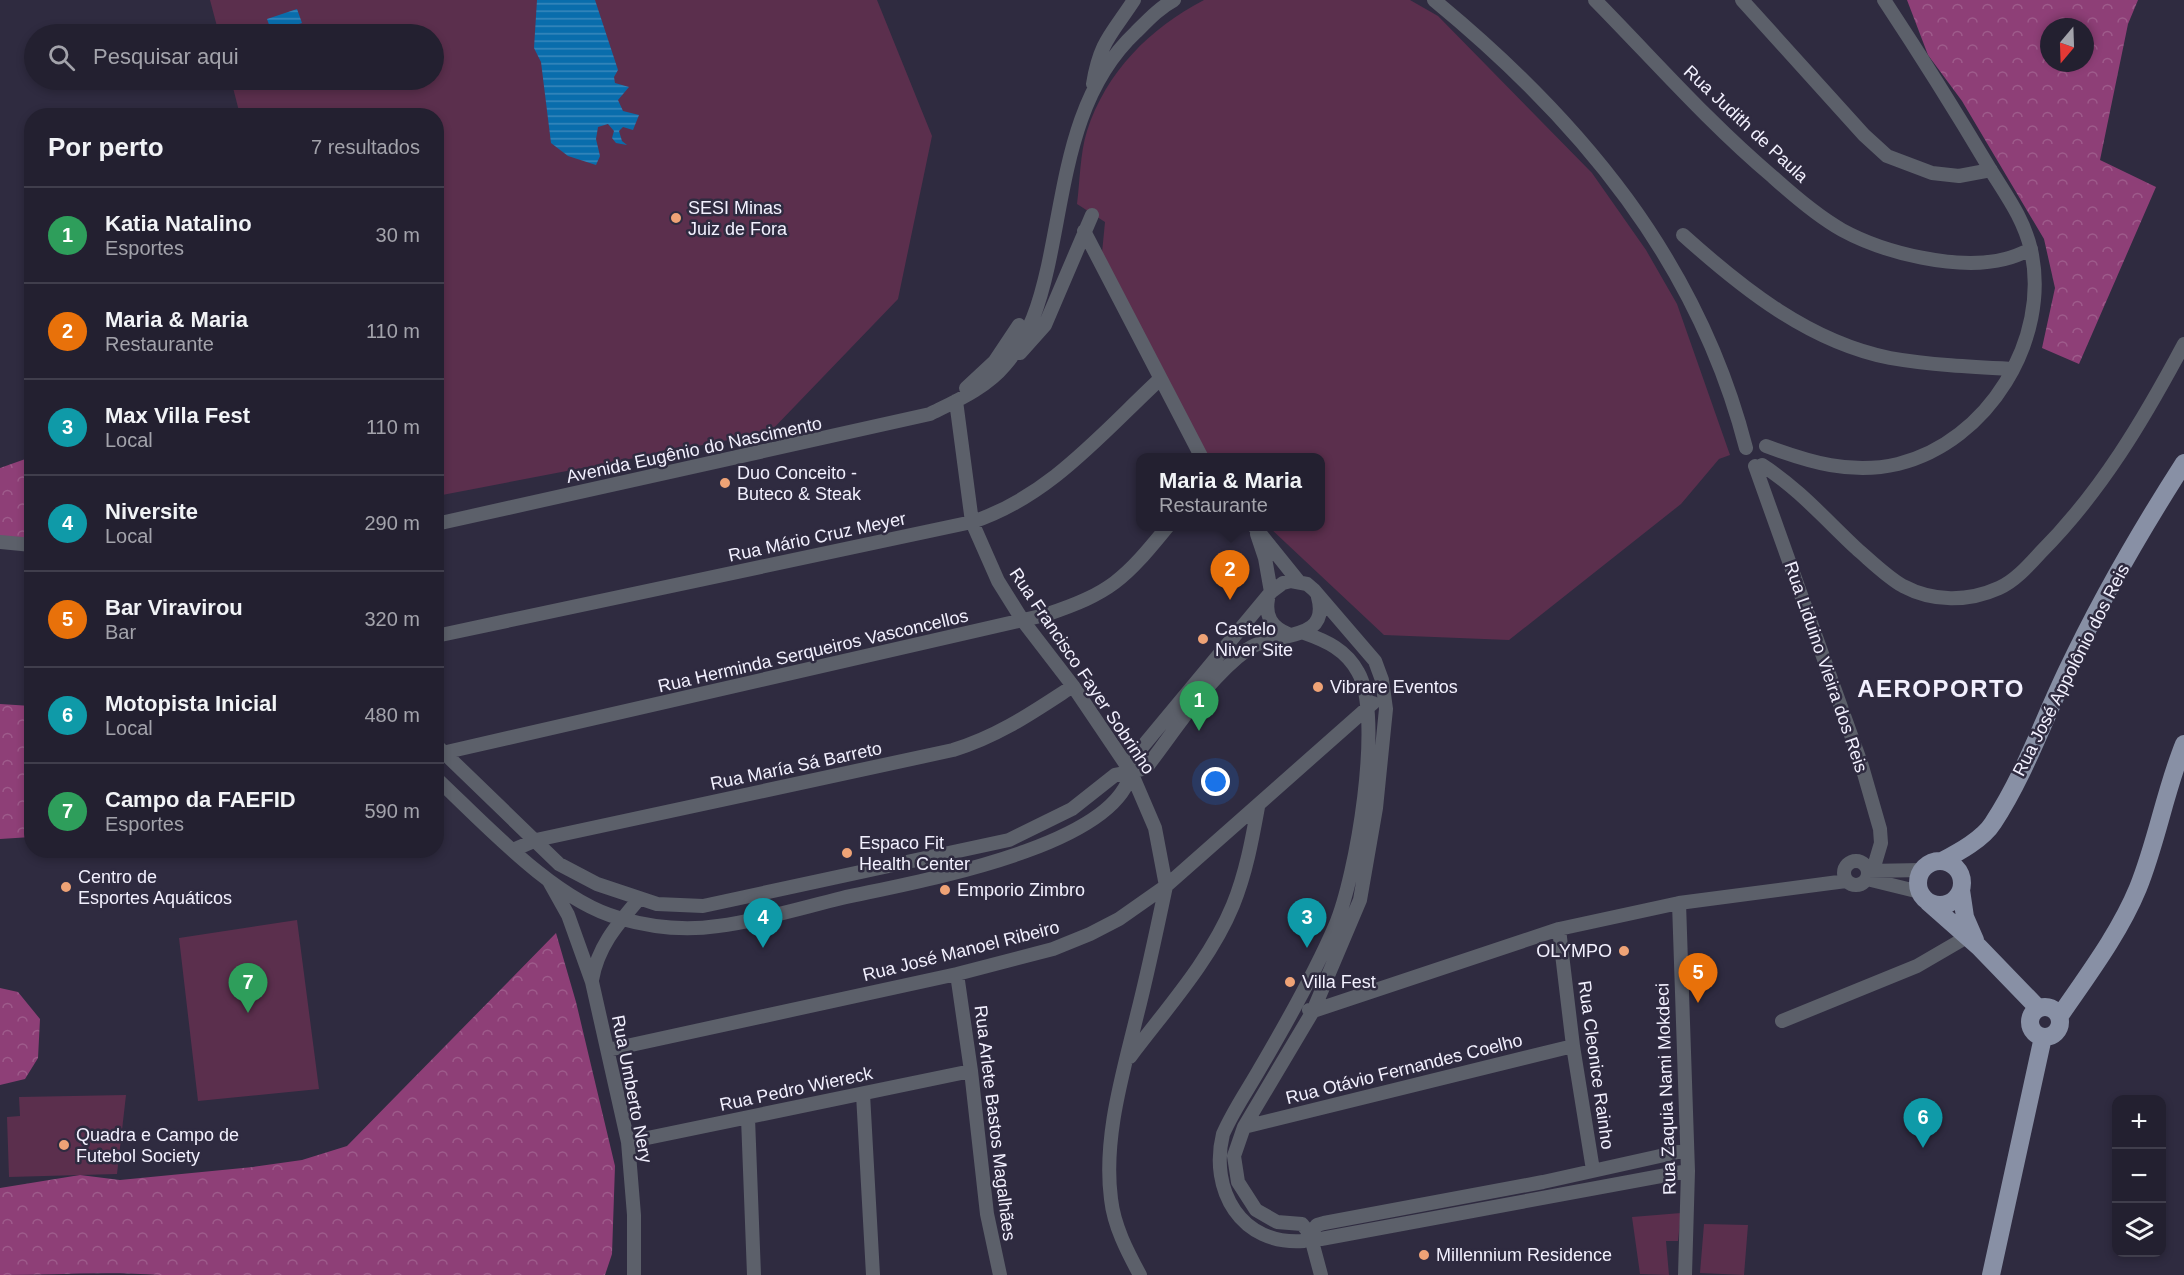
<!DOCTYPE html>
<html lang="pt">
<head>
<meta charset="utf-8">
<style>
	:root { --surface:#232030; --page:#2b2838; --text:#f1f3f6; --muted:#a3a3ab; --line:#403e4c; --accent:#b45309 }
	body { margin:0; font-family:Helvetica,sans-serif; background:var(--page); color:var(--text) }
	.controls { position:absolute; right:18px; bottom:18px; display:grid; overflow:hidden; border-radius:12px; box-shadow:0 3px 9px #0003 }
	.controls button { width:54px; height:54px; display:grid; place-items:center; padding:0; border:0; border-bottom:2px solid var(--line); background:var(--surface); color:var(--text); font:30px sans-serif }
	.compass { position:absolute; left:2040px; top:18px; width:54px; height:54px; border-radius:50%; background:var(--surface); box-shadow:0 3px 9px #0003; rotate:199deg }
	.you { position:absolute; left:1216px; top:782px; width:21px; height:21px; margin:-15px; border:4px solid #fff; border-radius:50%; background:#1a73e8; box-shadow:0 0 0 9px #1a73e833 }
	.badge { display:grid; place-items:center; width:39px; height:39px; border-radius:50%; background:var(--accent); color:#fff; font-size:20px; font-weight:700 }
	.pin { position:absolute; translate:-50% -50px; filter:drop-shadow(0 2px 3px #0008) }
	.pin::after { content:''; position:absolute; top:32px; width:21px; height:18px; background:inherit; clip-path:polygon(0 0,100% 0,50% 100%) }
	.popup { position:absolute; left:1136px; top:453px; width:189px; height:78px; box-sizing:border-box; display:grid; place-content:center; border-radius:12px; background:var(--surface); filter:drop-shadow(0 2px 4px #0005); font-size:20px; white-space:nowrap; color:var(--muted) }
	.popup b { font-size:22px; color:var(--text) }
	.popup::after { content:''; position:absolute; left:50%; top:100%; margin-left:-12px; border:12px solid transparent; border-top-color:var(--surface) }
	.list { margin:0; padding:0; list-style:none }
	h2 { display:flex; justify-content:space-between; align-items:center; height:78px; margin:0; padding:0 24px; font-size:26px }
	h2 small { font-size:20px; font-weight:400; color:var(--muted) }
	.list li { display:grid; grid-template-columns:39px 1fr auto; gap:18px; align-items:center; box-sizing:border-box; height:96px; padding:0 24px; border-top:2px solid var(--line) }
	.list b { display:block; font-size:22px; white-space:nowrap }
	.list p { margin:0; font-size:20px; white-space:nowrap; color:var(--muted) }
	.list em { font-size:20px; font-style:normal; color:var(--muted) }
	.icon { flex:none; width:33px; height:33px; fill:none; stroke:currentColor; stroke-width:2; stroke-linecap:round; stroke-linejoin:round }
	.map { position:relative; flex:none; width:2184px; height:1275px; overflow:hidden }
	.search { position:absolute; background:var(--surface); box-shadow:0 3px 9px #0003; left:24px; top:24px; width:420px; height:66px; display:flex; align-items:center; gap:15px; box-sizing:border-box; padding:0 21px; border-radius:33px; color:var(--muted); font-size:22px }
	.panel { position:absolute; background:var(--surface); box-shadow:0 3px 9px #0003; left:24px; top:108px; width:420px; height:750px; border-radius:24px }
	.map>svg:first-child { display:block }
</style>
</head>
<body>
<div class="map">
<svg width="2184" height="1275" viewBox="0 0 2184 1275">
	<defs>
		<pattern id="forest-crowns" width="20" height="18" patternUnits="userSpaceOnUse" patternTransform="scale(1.5)"><rect width="20" height="18" fill="#8e3f77"/><path d="M2 6a3 3 0 1 1 6 0M12 15a3 3 0 1 1 6 0" fill="none" stroke="#9e5b8b"/></pattern>
		<pattern id="water-rules" width="6" height="5" patternUnits="userSpaceOnUse" patternTransform="scale(1.5)"><rect width="6" height="5" fill="#096dac"/><path d="M0 2.5h6" fill="none" stroke="#3989bd"/></pattern>
	</defs>
	<rect width="100%" height="100%" fill="#2f2b40"/>
	<path fill="url(#forest-crowns)" fill-rule="evenodd" d="M 1907,0 L 2138,0 L 2128,24 L 2100,160 L 2156,187 L 2079,364 L 2042,348 L 2055,288 L 2044,239 L 1962,101 L 1928,55 ZM 2049,27 L 2085,27 L 2085,63 L 2049,63 Z
		M 31,457 L 31,542 L 0,539 L 0,468 Z
		M 0,704 L 31,706 L 31,837 L 0,839 Z
		M 556,933 L 576,1002 L 615,1166 L 612,1254 L 605,1275 L 160,1275 C 107,1271 54,1275 0,1275 L 0,1188 L 80,1175 L 120,1180 L 253,1167 L 302,1160 L 347,1146 Z
		M 0,988 L 18,992 L 40,1019 L 38,1058 L 25,1079 L 0,1085 Z"/>
	<path fill="#5b2f4d" d="M 210,0 L 877,0 L 932,136 L 898,299 L 770,432 L 437,496 L 436,116 L 240,115 L 231,80 L 434,80 L 434,34 L 219,34 Z
		M 1204,0 L 1410,0 L 1438,16 L 1592,173 L 1646,250 L 1677,304 L 1730,455 L 1719,459 L 1681,504 L 1509,640 L 1384,635 L 1269,527 L 1320,526 L 1320,458 L 1208,457 L 1102,253 L 1105,222 L 1077,204 C 1080,181 1080,153 1087,131 C 1106,72 1150,28 1204,0 Z
		M 297,920 L 319,1089 L 198,1101 L 179,938 Z
		M 126,1095 L 117,1174 L 9,1177 L 7,1117 L 20,1116 L 19,1097 Z
		M 1681,1213 L 1678,1241 L 1666,1241 L 1669,1275 L 1640,1274 L 1632,1217 Z
		M 1704,1224 L 1748,1225 L 1744,1275 L 1700,1273 Z"/>
	<path fill="url(#water-rules)" d="M 537,0 L 595,0 L 618,70 L 614,77 L 615,83 L 629,87 L 618,100 L 623,111 L 639,115 L 633,130 L 623,127 L 619,131 L 622,141 L 627,145 L 616,143 L 612,138 L 614,131 L 608,124 L 598,127 L 596,139 L 600,156 L 596,165 L 568,156 L 551,143 L 541,62 L 534,48 Z
		M 297,9 L 302,23 L 272,33 L 267,19 Z"/>
	<g fill="none" stroke-linecap="round" stroke-linejoin="round">
		<path stroke="#5c606a" stroke-width="14" d="M 1434,0 C 1581,121 1698,261 1746,448
			M 1595,0 C 1654,60 1709,123 1773,177 C 1794,196 1817,216 1842,230 C 1884,253 1958,271 2005,259 C 2014,257 2023,253 2031,249
			M 1742,0 L 1864,135 L 1887,156 L 1932,173 L 1959,176 L 1991,170
			M 1093,84 C 1100,41 1112,34 1134,0
			M 1084,231 L 1202,458
			M 1683,235 C 1742,288 1809,342 1890,358 C 1930,365 1972,367 2013,369
			M 1020,353 L 1045,325 L 1092,215
			M 966,388 L 995,361 L 1019,325
			M 956,401 L 972,522 L 998,581 L 1023,621 L 1073,686 L 1131,772 L 1155,828 L 1166,886 C 1157,929 1148,972 1137,1015 C 1123,1073 1103,1138 1111,1199 C 1114,1226 1127,1251 1140,1275
			M 1766,446 C 1809,462 1851,475 1898,464 C 1988,442 2051,339 2031,250 C 2024,219 2006,195 1990,169 C 1956,112 1921,56 1884,0
			M 1762,465 C 1798,488 1826,520 1857,549 C 1871,561 1887,577 1903,586 C 1933,602 1968,602 1999,588 C 2015,581 2029,565 2040,553 C 2101,492 2144,419 2184,344
			M 1755,466 L 1861,763 L 1880,829 L 1881,843 L 1873,870
			M 436,524 L 930,414 C 956,401 986,388 1005,365 C 1030,336 1040,302 1048,266 C 1066,183 1071,93 1136,32 C 1148,20 1159,8 1174,0
			M 1254,526 L 1299,582
			M 1257,534 L 1265,558 L 1271,592
			M 0,542 L 32,545
			M 1268,599 C 1265,616 1271,627 1288,634
			M 1304,633 C 1327,641 1346,650 1358,672 C 1384,716 1356,878 1335,926 C 1314,975 1286,1024 1259,1070 C 1247,1091 1233,1111 1223,1134 C 1209,1190 1241,1246 1304,1241 L 1317,1225 L 1324,1223 L 1543,1182 L 1687,1150
			M 436,636 L 972,522 C 1049,497 1102,433 1159,380
			M 436,745 L 559,864 L 597,884 L 657,904 L 703,906 L 1009,840 L 1072,809 L 1115,775 L 1131,772 L 1133,758 L 1271,592 L 1283,583 L 1291,581 L 1307,584 L 1314,590 L 1375,661 L 1382,680 L 1386,709 L 1376,808 L 1360,900 L 1313,1011 L 1244,1127 L 1234,1156 L 1238,1182 L 1256,1210 L 1277,1222 L 1302,1224 L 1310,1234 L 1321,1239 L 1688,1171
			M 438,754 L 1045,615 C 1111,593 1124,580 1168,526
			M 436,778 C 484,823 555,901 619,918 C 650,927 685,931 718,926 C 759,921 801,908 842,898 C 908,883 1115,849 1131,772 L 1146,768 C 1177,728 1207,679 1248,649 C 1274,631 1331,643 1318,597
			M 513,850 L 536,840 L 953,750 C 999,736 1033,712 1073,686
			M1844 873a12 12 0 1 1 24 0a12 12 0 1 1-24 0Z
			M 1868,871 L 1922,870
			M 1867,879 L 1920,892
			M 549,881 L 568,915 L 592,982 L 628,1142 L 634,1215 L 634,1275
			M 1679,903 L 1688,1171 L 1685,1275
			M 1559,929 L 1573,1046 L 1593,1170
			M 957,974 L 971,1071 L 987,1214 L 1000,1275
			M 592,980 C 598,946 617,925 639,899
			M 1309,1010 L 1313,1011 L 1559,929 L 1679,903 L 1846,881
			M 1782,1021 L 1917,966 L 1972,934
			M 608,1050 L 957,974 L 1053,949 L 1090,934 L 1119,919 L 1166,886 L 1373,703
			M 1130,1057 C 1166,1009 1210,961 1233,905 C 1246,873 1252,840 1258,807
			M 863,1094 L 873,1275
			M 748,1118 L 754,1275
			M 1244,1127 L 1573,1046
			M 628,1142 L 971,1071
			M 1310,1234 L 1321,1275"/>
		<path stroke="#8890a5" stroke-width="18" d="M1918 883a22 22 0 1 1 44 0a22 22 0 1 1-44 0Z
			M 1942,861 C 1959,852 1983,839 1993,823 C 2024,776 2043,721 2067,671 C 2101,599 2141,530 2184,463
			M 1961,890 L 1965,917 L 1975,940
			M 1928,902 L 1979,947 L 2038,1008
			M2030 1022a15 15 0 1 1 30 0a15 15 0 1 1-30 0Z
			M 2059,1017 C 2087,976 2119,934 2138,888 C 2157,841 2165,791 2184,744
			M 1991,1275 L 2043,1037"/>
	</g>
	<g fill="#efa376" stroke="#2f2b40" stroke-width="2">
		<circle cx="676" cy="218" r="6"/>
		<circle cx="725" cy="483" r="6"/>
		<circle cx="1203" cy="639" r="6"/>
		<circle cx="1318" cy="687" r="6"/>
		<circle cx="847" cy="853" r="6"/>
		<circle cx="66" cy="887" r="6"/>
		<circle cx="945" cy="890" r="6"/>
		<circle cx="1624" cy="951" r="6"/>
		<circle cx="1290" cy="982" r="6"/>
		<circle cx="64" cy="1145" r="6"/>
		<circle cx="1424" cy="1255" r="6"/>
	</g>
	<g text-anchor="middle" dominant-baseline="central" stroke-width="5" stroke-linejoin="round" paint-order="stroke">
		<g font-size="18" fill="#f2f0fe" stroke="#2f2b40">
			<text transform="translate(1746 124) rotate(43)">Rua Judith de Paula</text>
			<text transform="translate(694 450) rotate(-12)">Avenida Eugênio do Nascimento</text>
			<text transform="translate(817 537) rotate(-12)">Rua Mário Cruz Meyer</text>
			<text transform="translate(813 651) rotate(-13)">Rua Herminda Serqueiros Vasconcellos</text>
			<text transform="translate(1826 667) rotate(71)">Rua Liduino Vieira dos Reis</text>
			<text transform="translate(2071 670) rotate(-63)">Rua José Appolônio dos Reis</text>
			<text transform="translate(1082 671) rotate(56)">Rua Francisco Fayer Sobrinho</text>
			<text transform="translate(796 766) rotate(-12)">Rua María Sá Barreto</text>
			<text transform="translate(961 951) rotate(-14)">Rua José Manoel Ribeiro</text>
			<text transform="translate(1596 1065) rotate(82)">Rua Cleonice Rainho</text>
			<text transform="translate(1404 1069) rotate(-14)">Rua Otávio Fernandes Coelho</text>
			<text transform="translate(632 1089) rotate(79)">Rua Umberto Nery</text>
			<text transform="translate(796 1089) rotate(-12)">Rua Pedro Wiereck</text>
			<text transform="translate(1666 1089) rotate(-92)">Rua Zaquia Nami Mokdeci</text>
			<text transform="translate(995 1123) rotate(83)">Rua Arlete Bastos Magalhães</text>
		</g>
		<g font-size="18" fill="#f2f0fe" stroke="#2f2b40" text-anchor="start">
			<text x="688" y="208">SESI Minas<tspan x="688" dy="21">Juiz de Fora</tspan></text>
			<text x="737" y="473">Duo Conceito -<tspan x="737" dy="21">Buteco &amp; Steak</tspan></text>
			<text x="1215" y="629">Castelo<tspan x="1215" dy="21">Niver Site</tspan></text>
			<text x="1330" y="687">Vibrare Eventos</text>
			<text x="859" y="843">Espaco Fit<tspan x="859" dy="21">Health Center</tspan></text>
			<text x="78" y="877">Centro de<tspan x="78" dy="21">Esportes Aquáticos</tspan></text>
			<text x="957" y="890">Emporio Zimbro</text>
			<text x="1612" y="951" text-anchor="end">OLYMPO</text>
			<text x="1302" y="982">Villa Fest</text>
			<text x="76" y="1135">Quadra e Campo de<tspan x="76" dy="21">Futebol Society</tspan></text>
			<text x="1436" y="1255">Millennium Residence</text>
		</g>
		<g font-size="24" font-weight="bold" letter-spacing="1.5" fill="#f2f0fe" stroke="#2f2b40">
			<text x="1941" y="688">AEROPORTO</text>
		</g>
	</g>
</svg>
<div class="controls">
<button>+</button>
<button>−</button>
<button><svg class="icon" aria-label="layers" viewBox="0 0 24 24"><path d="M12 4l9 5-9 5-9-5zM3 14l9 5 9-5"/></svg></button>
</div>
<svg class="compass" viewBox="-18 -18 36 36"><path d="M0-13l5 13h-10z" fill="#e53935"/><path d="M0 13l5-13h-10z" fill="#a3a3ab"/></svg>
<div class="you"></div>
<div class="pin badge" style="left:1199px;top:731px;background:#2e9e5b">1</div>
<div class="pin badge" style="left:1230px;top:600px;background:#e8710a">2</div>
<div class="popup"><b>Maria &amp; Maria</b>Restaurante</div>
<div class="pin badge" style="left:1307px;top:948px;background:#0f9aa8">3</div>
<div class="pin badge" style="left:763px;top:948px;background:#0f9aa8">4</div>
<div class="pin badge" style="left:1698px;top:1003px;background:#e8710a">5</div>
<div class="pin badge" style="left:1923px;top:1148px;background:#0f9aa8">6</div>
<div class="pin badge" style="left:248px;top:1013px;background:#2e9e5b">7</div>
<div class="search"><svg class="icon" aria-label="search" viewBox="0 0 24 24"><circle cx="10" cy="10" r="6"/><path d="M15 15l6 6"/></svg>Pesquisar aqui</div>
<section class="panel">
<h2>Por perto<small>7 resultados</small></h2>
<ul class="list">
<li><span class="badge" style="background:#2e9e5b">1</span><div><b>Katia Natalino</b><p>Esportes</p></div><em>30 m</em></li>
<li><span class="badge" style="background:#e8710a">2</span><div><b>Maria &amp; Maria</b><p>Restaurante</p></div><em>110 m</em></li>
<li><span class="badge" style="background:#0f9aa8">3</span><div><b>Max Villa Fest</b><p>Local</p></div><em>110 m</em></li>
<li><span class="badge" style="background:#0f9aa8">4</span><div><b>Niversite</b><p>Local</p></div><em>290 m</em></li>
<li><span class="badge" style="background:#e8710a">5</span><div><b>Bar Viravirou</b><p>Bar</p></div><em>320 m</em></li>
<li><span class="badge" style="background:#0f9aa8">6</span><div><b>Motopista Inicial</b><p>Local</p></div><em>480 m</em></li>
<li><span class="badge" style="background:#2e9e5b">7</span><div><b>Campo da FAEFID</b><p>Esportes</p></div><em>590 m</em></li>
</ul>
</section>
</div>
</body>
</html>
